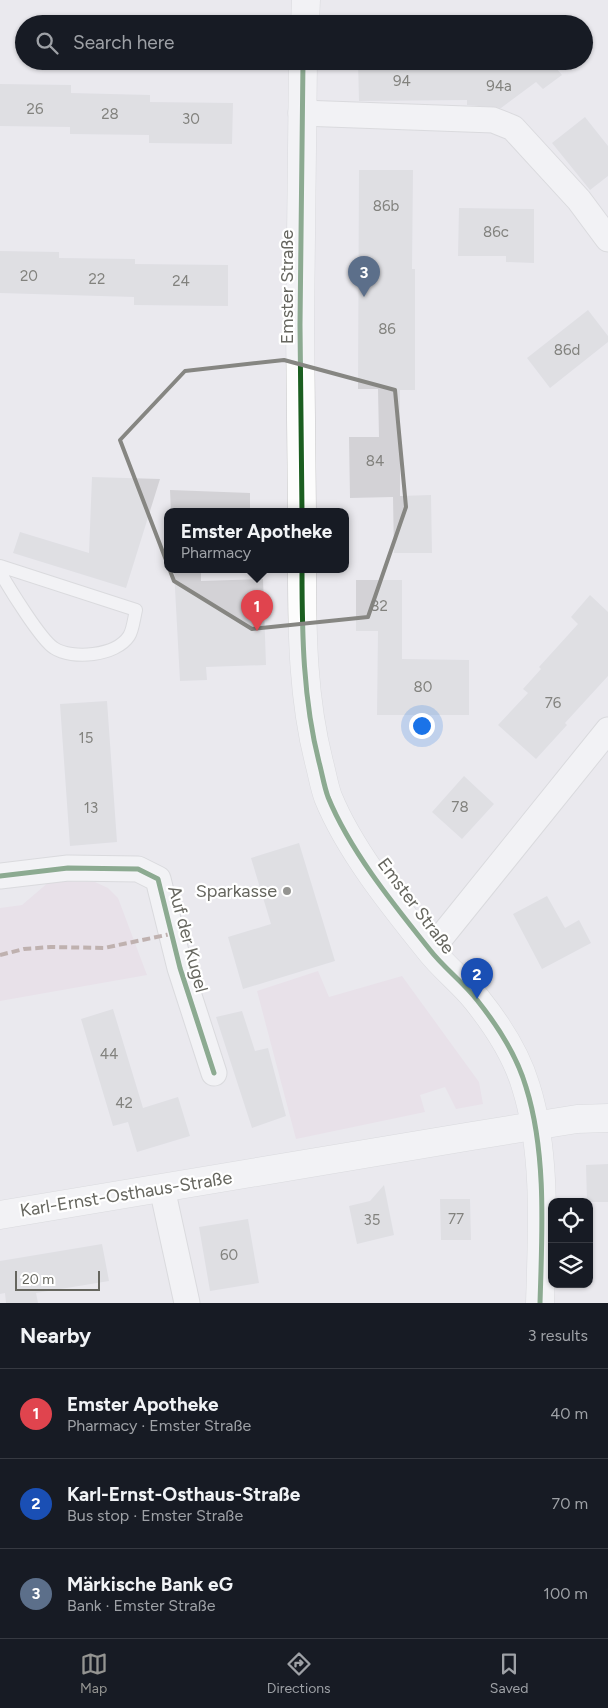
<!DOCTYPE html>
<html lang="en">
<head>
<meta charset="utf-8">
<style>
	:root { --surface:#171b24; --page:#20242c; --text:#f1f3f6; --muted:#9ea1a6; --line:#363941; --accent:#949491 }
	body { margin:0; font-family:Figtree,sans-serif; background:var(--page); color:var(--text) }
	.controls { position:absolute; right:15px; bottom:15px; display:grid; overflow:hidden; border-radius:10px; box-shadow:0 1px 4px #0004 }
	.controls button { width:45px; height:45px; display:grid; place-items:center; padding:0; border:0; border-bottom:1px solid var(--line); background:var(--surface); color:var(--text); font:25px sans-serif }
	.scale { position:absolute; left:15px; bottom:12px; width:85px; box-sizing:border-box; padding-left:5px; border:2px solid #66665f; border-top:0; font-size:14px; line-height:18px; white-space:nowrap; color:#66665f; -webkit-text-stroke:4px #fff; paint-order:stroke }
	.you { position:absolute; left:421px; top:725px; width:18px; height:18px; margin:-12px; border:4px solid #fff; border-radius:50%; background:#1a73e8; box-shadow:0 0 0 8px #1a73e833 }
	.badge { display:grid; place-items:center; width:32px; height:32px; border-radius:50%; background:var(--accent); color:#fff; font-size:16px; font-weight:700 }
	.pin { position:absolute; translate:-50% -41px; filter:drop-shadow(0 1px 2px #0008) }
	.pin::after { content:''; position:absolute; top:26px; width:18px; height:15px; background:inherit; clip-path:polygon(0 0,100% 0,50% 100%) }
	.popup { position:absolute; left:164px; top:508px; width:185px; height:65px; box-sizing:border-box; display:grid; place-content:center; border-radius:10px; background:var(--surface); filter:drop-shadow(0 1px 4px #0005); font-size:16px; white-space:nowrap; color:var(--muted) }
	.popup b { font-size:19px; color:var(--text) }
	.popup::after { content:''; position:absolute; left:50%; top:100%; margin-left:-10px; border:10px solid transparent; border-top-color:var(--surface) }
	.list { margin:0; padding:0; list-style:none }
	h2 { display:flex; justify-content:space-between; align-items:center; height:65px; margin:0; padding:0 20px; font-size:21px }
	h2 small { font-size:16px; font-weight:400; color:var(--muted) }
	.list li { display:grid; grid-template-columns:32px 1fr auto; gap:15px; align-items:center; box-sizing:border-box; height:90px; padding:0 20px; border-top:1px solid var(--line) }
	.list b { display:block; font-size:19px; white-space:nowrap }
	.list p { margin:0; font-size:16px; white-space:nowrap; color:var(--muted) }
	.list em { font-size:16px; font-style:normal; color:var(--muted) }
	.icon { flex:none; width:28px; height:28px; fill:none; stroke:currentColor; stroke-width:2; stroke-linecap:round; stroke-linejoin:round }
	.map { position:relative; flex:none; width:608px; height:1303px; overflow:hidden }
	.search { position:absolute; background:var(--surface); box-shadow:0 1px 4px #0004; left:15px; right:15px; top:15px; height:55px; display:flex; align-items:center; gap:12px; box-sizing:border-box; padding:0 18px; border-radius:28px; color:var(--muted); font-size:19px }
	.sheet { height:335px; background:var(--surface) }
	nav { display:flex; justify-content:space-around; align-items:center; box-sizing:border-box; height:70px; border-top:1px solid var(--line); background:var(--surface); font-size:14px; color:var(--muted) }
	nav a { display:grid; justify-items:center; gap:2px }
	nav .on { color:var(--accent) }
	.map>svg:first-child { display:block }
</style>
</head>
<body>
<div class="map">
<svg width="608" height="1303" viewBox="0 0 608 1303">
	<rect width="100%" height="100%" fill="#eae9ee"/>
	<path fill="#e7d7e2" d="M 50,881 L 95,882 L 108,888 L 118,898 L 147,975 L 0,1001 L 0,908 L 22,905 Z
		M 318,971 L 329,997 L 402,976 L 479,1082 L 483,1104 L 456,1109 L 445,1087 L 420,1095 L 425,1112 L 296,1139 L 257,991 Z"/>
	<path fill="#d3d2d6" d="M 462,16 L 498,17 L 499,24 L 462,24 Z
		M 358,61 L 565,61 L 556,68 L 562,75 L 543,89 L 536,82 L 501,108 L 467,105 L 467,100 L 359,101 Z
		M 0,84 L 71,85 L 71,93 L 150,95 L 150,102 L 233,103 L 232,144 L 149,143 L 149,135 L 70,134 L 70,127 L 0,126 Z
		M 585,117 L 608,146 L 608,176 L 590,190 L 552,143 Z
		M 359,170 L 413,170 L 412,269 L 415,269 L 415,390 L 400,390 L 400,496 L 431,495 L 432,553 L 394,553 L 393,497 L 350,498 L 349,437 L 379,437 L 378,389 L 358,389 Z
		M 459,208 L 534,209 L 534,263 L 506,262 L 506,256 L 458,256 Z
		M 0,251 L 59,252 L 59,258 L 135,259 L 135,264 L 228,265 L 228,306 L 134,305 L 134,297 L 0,293 Z
		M 588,310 L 608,336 L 608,342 L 550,388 L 527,358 Z
		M 92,477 L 160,479 L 126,588 L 13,553 L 20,532 L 89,553 Z
		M 170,490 L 250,493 L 250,512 L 171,512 Z
		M 174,570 L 201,570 L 201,581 L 263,579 L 266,665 L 206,667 L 207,680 L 180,681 Z
		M 356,580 L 402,580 L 402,659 L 469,660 L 469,715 L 377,715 L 378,631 L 356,631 Z
		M 590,595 L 608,612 L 608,676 L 565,723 L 567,725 L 536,759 L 498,725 L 528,693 L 523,689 L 541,669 L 539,667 L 578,624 L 571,617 Z
		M 107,701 L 117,842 L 70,846 L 60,704 Z
		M 464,776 L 494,804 L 462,839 L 432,812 Z
		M 299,843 L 335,961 L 243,989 L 228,937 L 271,924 L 251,858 Z
		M 547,896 L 565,928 L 579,920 L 591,943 L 542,969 L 513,914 Z
		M 113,1009 L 143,1108 L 178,1097 L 190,1136 L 137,1152 L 128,1122 L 113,1126 L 81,1019 Z
		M 242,1011 L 255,1051 L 268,1048 L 286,1116 L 252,1128 L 216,1017 Z
		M 608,1164 L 608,1202 L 587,1202 L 586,1165 Z
		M 384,1185 L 394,1235 L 357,1244 L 349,1206 L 370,1201 Z
		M 440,1199 L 470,1199 L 471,1240 L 441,1240 Z
		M 248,1219 L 259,1283 L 210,1291 L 199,1227 Z
		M 102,1244 L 109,1281 L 36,1293 L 38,1303 L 6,1303 L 5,1293 L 0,1294 L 0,1261 Z"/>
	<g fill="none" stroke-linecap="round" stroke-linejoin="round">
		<defs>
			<path id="service" d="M 0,566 L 136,610 C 134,618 133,630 129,636 C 116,656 72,660 54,648 C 41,640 9,588 0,572"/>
			<path id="minor" d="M 301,113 L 493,120 L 513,128 L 579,200 L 608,239
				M 0,876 L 68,868 L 138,869 L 158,879 L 180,968 L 214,1073
				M 430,951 L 608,730
				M 162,1188 L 187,1303"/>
			<path id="tertiary" d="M 305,24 L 306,0
				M 302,512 L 300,325 L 303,61
				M 302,570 C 302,634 303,699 319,762 C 322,773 324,786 328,797 C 350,851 394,905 430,950 C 444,968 463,982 477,1000 C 497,1025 517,1056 526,1087 C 547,1154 542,1234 540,1303"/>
			<path id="secondary" d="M 0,1215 L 472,1136 L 577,1119 L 608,1118"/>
		</defs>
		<use href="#service" stroke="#c8c8c9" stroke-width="14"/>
		<use href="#minor" stroke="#c8c8c9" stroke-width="27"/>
		<use href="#tertiary" stroke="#c8c8c9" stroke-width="29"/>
		<use href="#secondary" stroke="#c8c8c9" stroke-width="29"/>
		<use href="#service" stroke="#fcfcfc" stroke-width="12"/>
		<use href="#minor" stroke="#fcfcfc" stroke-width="25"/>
		<use href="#tertiary" stroke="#fcfcfc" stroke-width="28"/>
		<use href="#secondary" stroke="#fcfcfc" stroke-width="28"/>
		<path stroke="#8d6e63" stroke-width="4" stroke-dasharray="8 4" stroke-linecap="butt" d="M 0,955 L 24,949 L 51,947 L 104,948 L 171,934"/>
		<defs>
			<path id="cycleway" d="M 302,512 L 300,325 L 303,61
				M 302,570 C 302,634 303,699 319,762 C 322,773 324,786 328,797 C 350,851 394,905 430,950 C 444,968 463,982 477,1000 C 497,1025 517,1056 526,1087 C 547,1154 542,1234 540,1303
				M 0,876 L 68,868 L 138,869 L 158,879 L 180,968 L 214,1073"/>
		</defs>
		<use href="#cycleway" stroke="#fff" stroke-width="8"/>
		<use href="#cycleway" stroke="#1b5e20" stroke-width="5"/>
	</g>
	<path d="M0 0H608V1303H0ZM 284,360 L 395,390 L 406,507 L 368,617 L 252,629 L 174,581 L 120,440 L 185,371 Z" fill="#eae9ee" fill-opacity=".55" fill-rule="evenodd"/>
	<path fill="none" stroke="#868682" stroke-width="4" stroke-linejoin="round" d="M 284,360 L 395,390 L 406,507 L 368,617 L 252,629 L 174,581 L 120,440 L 185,371 Z"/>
	<circle fill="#949491" stroke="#fff" stroke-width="2" cx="287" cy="891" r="5"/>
	<g text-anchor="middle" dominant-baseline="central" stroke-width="4.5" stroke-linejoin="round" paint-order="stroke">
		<g font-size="15" fill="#82827e">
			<text x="402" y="81">94</text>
			<text x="499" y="86">94a</text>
			<text x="35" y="109">26</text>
			<text x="110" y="114">28</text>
			<text x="191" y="119">30</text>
			<text x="386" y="206">86b</text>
			<text x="496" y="232">86c</text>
			<text x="29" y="276">20</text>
			<text x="97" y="279">22</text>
			<text x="181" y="281">24</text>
			<text x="387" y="329">86</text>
			<text x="567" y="350">86d</text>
			<text x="375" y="461">84</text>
			<text x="379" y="606">82</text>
			<text x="423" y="687">80</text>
			<text x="553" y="703">76</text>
			<text x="86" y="738">15</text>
			<text x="460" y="807">78</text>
			<text x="91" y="808">13</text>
			<text x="109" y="1054">44</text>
			<text x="124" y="1103">42</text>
			<text x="456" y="1219">77</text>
			<text x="372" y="1220">35</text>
			<text x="229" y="1255">60</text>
		</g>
		<g font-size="18" fill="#66665f" stroke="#fff">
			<text transform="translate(287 287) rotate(-90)">Emster Straße</text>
			<text transform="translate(416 906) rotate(53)">Emster Straße</text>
			<text transform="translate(188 939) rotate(75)">Auf der Kugel</text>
			<text transform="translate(126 1194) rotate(-9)">Karl-Ernst-Osthaus-Straße</text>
		</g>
		<g font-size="18" fill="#66665f" stroke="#fff" text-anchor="end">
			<text x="277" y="891">Sparkasse</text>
		</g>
	</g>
</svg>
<div class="controls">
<button><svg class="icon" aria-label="locate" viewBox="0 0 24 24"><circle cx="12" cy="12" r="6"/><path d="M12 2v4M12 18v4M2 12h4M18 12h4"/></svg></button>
<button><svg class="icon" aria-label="layers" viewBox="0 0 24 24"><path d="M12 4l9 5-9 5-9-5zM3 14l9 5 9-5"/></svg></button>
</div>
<div class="scale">20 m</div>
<div class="you"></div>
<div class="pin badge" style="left:257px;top:631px;background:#e0444e">1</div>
<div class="popup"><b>Emster Apotheke</b>Pharmacy</div>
<div class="pin badge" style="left:477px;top:999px;background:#1a4fb4">2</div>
<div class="pin badge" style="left:364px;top:297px;background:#5c6f8a">3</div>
<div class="search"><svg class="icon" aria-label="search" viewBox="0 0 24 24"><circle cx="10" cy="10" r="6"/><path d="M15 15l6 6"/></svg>Search here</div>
</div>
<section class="sheet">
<h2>Nearby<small>3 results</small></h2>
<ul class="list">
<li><span class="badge" style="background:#e0444e">1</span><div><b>Emster Apotheke</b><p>Pharmacy · Emster Straße</p></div><em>40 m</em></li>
<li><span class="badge" style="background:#1a4fb4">2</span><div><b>Karl-Ernst-Osthaus-Straße</b><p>Bus stop · Emster Straße</p></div><em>70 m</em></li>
<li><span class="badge" style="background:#5c6f8a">3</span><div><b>Märkische Bank eG</b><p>Bank · Emster Straße</p></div><em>100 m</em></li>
</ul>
</section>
<nav>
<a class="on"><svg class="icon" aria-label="map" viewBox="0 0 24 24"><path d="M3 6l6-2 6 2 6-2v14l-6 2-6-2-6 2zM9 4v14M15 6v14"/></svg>Map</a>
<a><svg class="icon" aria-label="directions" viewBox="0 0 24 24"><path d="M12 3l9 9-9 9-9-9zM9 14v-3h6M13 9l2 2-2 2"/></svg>Directions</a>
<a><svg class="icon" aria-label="saved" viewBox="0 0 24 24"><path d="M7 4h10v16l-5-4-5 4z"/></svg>Saved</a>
</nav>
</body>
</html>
